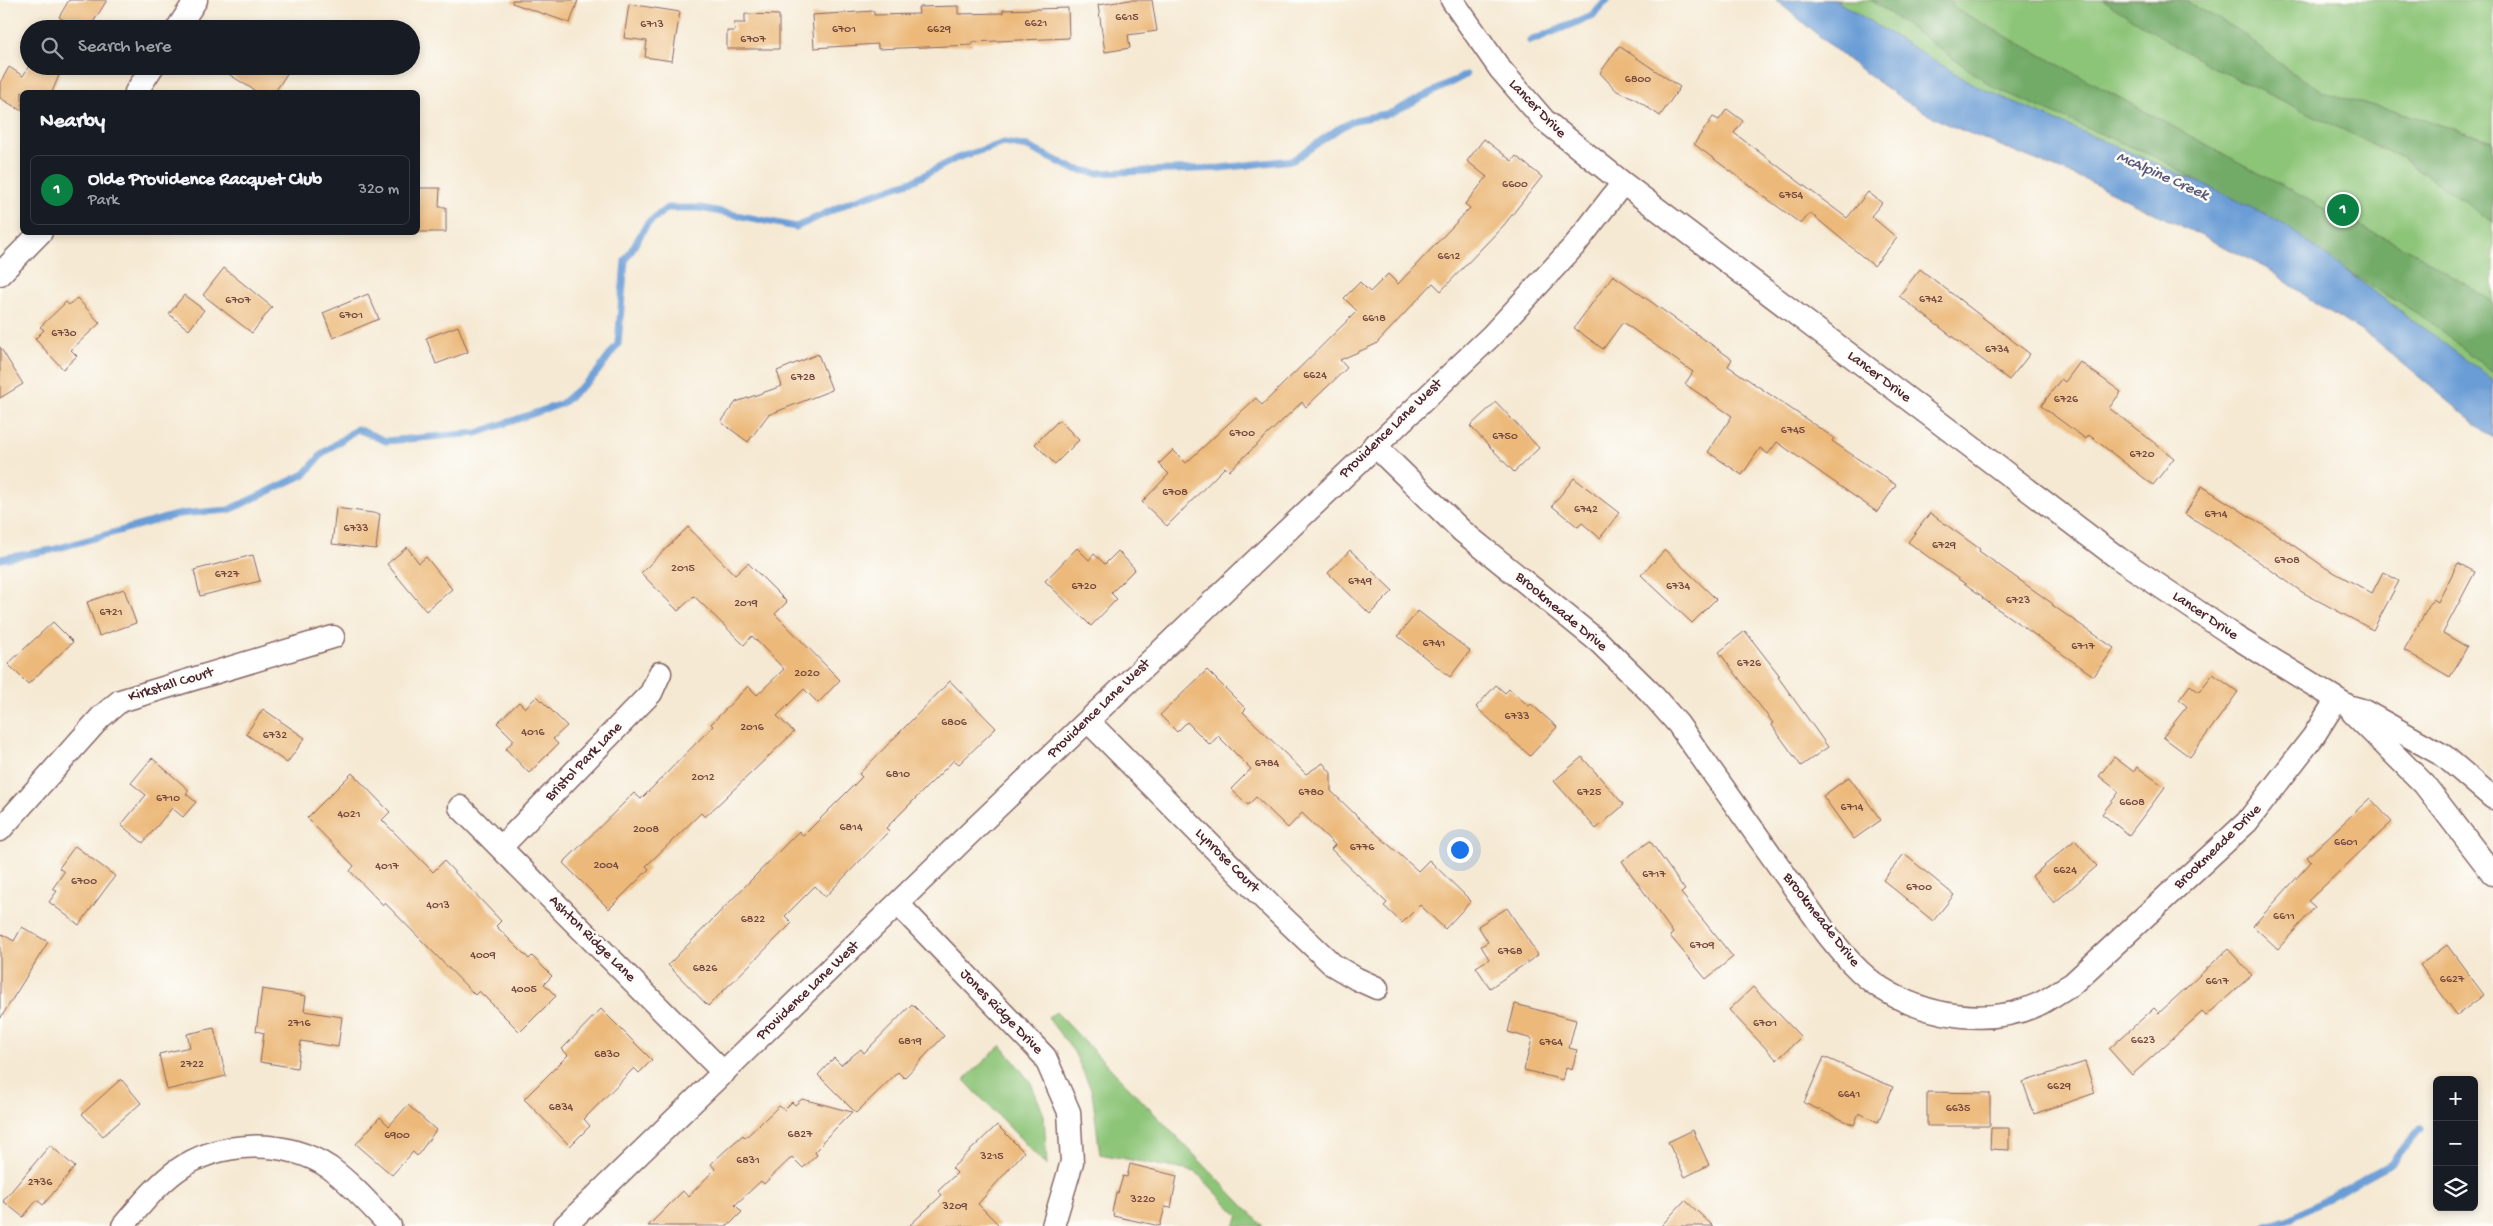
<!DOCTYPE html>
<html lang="en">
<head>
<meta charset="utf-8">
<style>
	:root { --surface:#171b24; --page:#20242c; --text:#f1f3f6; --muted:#9ea1a6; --line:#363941; --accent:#0b8043 }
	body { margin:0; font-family:"Gochi Hand",sans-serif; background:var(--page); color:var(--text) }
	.controls { position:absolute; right:15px; bottom:15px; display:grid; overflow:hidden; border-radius:8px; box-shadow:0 2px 8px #0003 }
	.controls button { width:45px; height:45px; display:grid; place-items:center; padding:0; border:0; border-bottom:1px solid var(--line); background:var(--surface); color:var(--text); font:25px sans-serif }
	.you { position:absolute; left:1459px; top:849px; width:18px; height:18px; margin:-12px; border:4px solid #fff; border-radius:50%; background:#1a73e8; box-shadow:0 0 0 8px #1a73e833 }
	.badge { display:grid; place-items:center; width:32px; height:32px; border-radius:50%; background:var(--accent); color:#fff; font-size:16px; font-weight:700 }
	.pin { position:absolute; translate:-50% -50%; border:2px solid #fff; box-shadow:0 1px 5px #0006 }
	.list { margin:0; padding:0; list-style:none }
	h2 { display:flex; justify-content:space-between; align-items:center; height:65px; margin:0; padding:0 20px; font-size:21px }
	h2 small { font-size:16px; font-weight:400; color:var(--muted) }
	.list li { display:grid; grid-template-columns:32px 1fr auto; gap:15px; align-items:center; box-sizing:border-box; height:70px; margin:0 10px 10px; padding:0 10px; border:1px solid var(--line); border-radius:8px }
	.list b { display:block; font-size:19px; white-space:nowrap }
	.list p { margin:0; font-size:16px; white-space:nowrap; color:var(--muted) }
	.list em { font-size:16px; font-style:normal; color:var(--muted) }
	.icon { flex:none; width:28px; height:28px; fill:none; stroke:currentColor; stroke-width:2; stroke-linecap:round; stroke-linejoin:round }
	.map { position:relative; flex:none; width:2493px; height:1226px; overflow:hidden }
	.search { position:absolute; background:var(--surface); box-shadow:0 2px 8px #0003; left:20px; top:20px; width:400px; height:55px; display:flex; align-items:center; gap:12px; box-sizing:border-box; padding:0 18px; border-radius:28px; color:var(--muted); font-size:19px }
	.panel { position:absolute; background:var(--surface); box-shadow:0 2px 8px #0003; left:20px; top:90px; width:400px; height:145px; border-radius:8px }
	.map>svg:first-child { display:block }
</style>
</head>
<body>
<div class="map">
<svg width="2493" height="1226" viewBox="0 0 2493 1226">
	<rect width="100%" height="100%" fill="#fdfcf7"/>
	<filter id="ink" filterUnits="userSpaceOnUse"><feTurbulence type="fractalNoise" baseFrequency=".02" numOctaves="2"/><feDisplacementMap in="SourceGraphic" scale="10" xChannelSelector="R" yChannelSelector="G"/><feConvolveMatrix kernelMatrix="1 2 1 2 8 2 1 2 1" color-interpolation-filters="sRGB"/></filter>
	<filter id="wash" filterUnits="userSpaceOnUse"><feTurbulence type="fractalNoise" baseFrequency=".0096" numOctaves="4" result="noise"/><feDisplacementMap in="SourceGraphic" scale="20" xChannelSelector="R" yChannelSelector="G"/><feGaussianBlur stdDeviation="1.12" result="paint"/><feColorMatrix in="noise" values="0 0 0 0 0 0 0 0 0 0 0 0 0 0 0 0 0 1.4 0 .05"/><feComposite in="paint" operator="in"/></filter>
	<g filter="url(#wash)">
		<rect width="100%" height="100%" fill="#f5e9d3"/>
		<path fill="#8dc578" stroke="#6c7252" d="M 1819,0 L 2493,0 L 2493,428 L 2258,238 L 2127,183 Z
			M 1056,1012 L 1263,1226 L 1234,1226 L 1239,1216 L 1196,1172 L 1100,1154 L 1092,1091 L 1074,1052 L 1048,1018 Z
			M 1001,1045 L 1031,1083 L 1044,1115 L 1047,1166 L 964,1080 Z"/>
		<path fill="#72aa68" stroke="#5e644a" d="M 1871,0 L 1949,0 L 1956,9 L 2327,210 L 2416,253 L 2493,302 L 2493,373 L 2428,320 L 2164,161 L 1995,88 Z
			M 2102,0 L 2188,0 L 2189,3 L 2237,29 L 2290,71 L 2326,93 L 2402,113 L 2493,141 L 2493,222 L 2402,158 L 2206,64 Z"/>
		<path fill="#6a9dd6" stroke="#5a5e80" d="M 1776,0 L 1835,0 L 1976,86 L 2210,187 L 2282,223 L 2493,380 L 2493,438 L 2372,338 L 2314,302 L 2266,267 L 2088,181 L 1944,123 L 1905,101 L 1849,61 Z"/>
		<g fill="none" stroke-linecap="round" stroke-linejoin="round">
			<path stroke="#6a9dd6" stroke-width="7" d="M 1530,41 L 1592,16 L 1607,0
				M 0,559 L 52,550 L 179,514 L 229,510 L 305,474 L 323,453 L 357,429 L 386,441 L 477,433 L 561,404 L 595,375 L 618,344 L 625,261 L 647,224 L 667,208 L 701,208 L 796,227 L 850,202 L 915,180 L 957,158 L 1004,143 L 1028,147 L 1074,169 L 1097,173 L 1220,168 L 1293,160 L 1338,129 L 1355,120 L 1391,113 L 1466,75
				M 2267,1226 L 2292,1218 L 2391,1163 L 2420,1129"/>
		</g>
		<g id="blocks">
			<path fill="#ecb97a" d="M 69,0 L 107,0 L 89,29 L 78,29 L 59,17 Z
				M 512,0 L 578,0 L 570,23 L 512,3 Z
				M 1130,0 L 1152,0 L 1157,31 L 1128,35 L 1130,48 L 1105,52 L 1098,5 Z
				M 629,4 L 680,12 L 672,61 L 645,57 L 647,41 L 624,38 Z
				M 958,6 L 958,14 L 1003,13 L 1003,10 L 1068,8 L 1069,38 L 972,42 L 972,45 L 878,49 L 878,44 L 814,48 L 812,15 L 874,11 L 874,15 L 919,14 L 918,7 Z
				M 745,14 L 779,15 L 779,49 L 727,49 L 727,31 L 735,31 L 734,23 L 745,23 Z
				M 1619,46 L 1680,87 L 1660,116 L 1634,98 L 1617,91 L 1600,73 Z
				M 29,66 L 63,66 L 52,92 L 22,92 L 22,111 L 0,98 L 0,83 L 9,67 L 23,76 Z
				M 216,66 L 292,66 L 275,92 L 257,92 Z
				M 1727,109 L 1743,121 L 1734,133 L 1847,218 L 1868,192 L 1882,203 L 1871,216 L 1897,238 L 1874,266 L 1810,213 L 1801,224 L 1694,144 L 1713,117 L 1719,120 Z
				M 1484,139 L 1512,161 L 1516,156 L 1542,177 L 1504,225 L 1441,291 L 1433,283 L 1376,344 L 1340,360 L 1347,368 L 1306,407 L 1302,402 L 1229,471 L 1225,467 L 1167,526 L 1142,502 L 1169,474 L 1159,464 L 1173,450 L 1186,463 L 1256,398 L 1262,405 L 1357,311 L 1344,298 L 1360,282 L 1370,292 L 1388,274 L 1398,284 L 1470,208 L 1465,204 L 1487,177 L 1467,161 Z
				M 418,188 L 440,188 L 439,207 L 446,207 L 446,232 L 418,232 Z
				M 224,268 L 272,307 L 252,333 L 203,295 Z
				M 1920,269 L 2030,354 L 2009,380 L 1899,296 Z
				M 1613,275 L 1732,359 L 1728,366 L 1834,438 L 1832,441 L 1896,485 L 1877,512 L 1777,442 L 1768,454 L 1760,448 L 1742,475 L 1708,452 L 1732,416 L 1685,384 L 1693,372 L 1623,322 L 1603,349 L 1574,328 Z
				M 368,294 L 379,319 L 333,338 L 323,313 Z
				M 184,295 L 204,310 L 189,330 L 169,314 Z
				M 77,298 L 100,323 L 71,350 L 77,356 L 63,369 L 35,339 L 44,330 L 40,327 L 66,302 L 69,305 Z
				M 458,326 L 468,352 L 436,364 L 426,338 Z
				M 0,347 L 23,384 L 0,398 Z
				M 818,354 L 832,390 L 768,415 L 748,442 L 721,422 L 736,402 L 782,386 L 777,371 Z
				M 2080,362 L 2121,392 L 2109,408 L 2174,458 L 2153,485 L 2089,435 L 2086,439 L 2041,406 L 2061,379 L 2065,382 Z
				M 1496,402 L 1539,448 L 1514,472 L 1470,426 Z
				M 1059,420 L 1079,440 L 1055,464 L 1035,444 Z
				M 1574,478 L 1619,513 L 1600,538 L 1582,523 L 1578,527 L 1552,506 Z
				M 2202,486 L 2274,532 L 2326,568 L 2372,593 L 2383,572 L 2399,581 L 2373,630 L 2302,592 L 2231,542 L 2185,514 Z
				M 336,508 L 380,514 L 376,549 L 332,544 Z
				M 1930,513 L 1980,549 L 1979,551 L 2053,604 L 2052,605 L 2114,648 L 2094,676 L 1982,598 L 1983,597 L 1908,542 Z
				M 688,527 L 735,575 L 748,563 L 787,602 L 775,614 L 840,680 L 818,703 L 804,689 L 777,716 L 794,732 L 705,817 L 701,813 L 646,866 L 649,869 L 609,909 L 563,863 L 634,793 L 641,799 L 713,726 L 711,724 L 748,686 L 757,695 L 784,669 L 752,636 L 744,645 L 694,596 L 678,611 L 641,573 Z
				M 407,547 L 419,563 L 426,557 L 452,589 L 426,611 L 387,564 Z
				M 1077,548 L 1089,560 L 1094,554 L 1105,564 L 1118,551 L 1135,569 L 1111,593 L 1117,599 L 1091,626 L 1045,581 Z
				M 1350,550 L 1393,591 L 1370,614 L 1328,573 Z
				M 1665,550 L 1716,599 L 1692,623 L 1641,575 Z
				M 253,555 L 260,581 L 200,596 L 194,570 Z
				M 2458,563 L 2475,572 L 2443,633 L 2467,647 L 2450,677 L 2404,650 L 2433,599 L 2438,602 Z
				M 124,589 L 136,623 L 99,636 L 87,602 Z
				M 1418,611 L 1470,651 L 1450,677 L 1398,636 Z
				M 53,622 L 73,642 L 28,684 L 8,664 Z
				M 1745,631 L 1780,676 L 1778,677 L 1828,747 L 1801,766 L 1771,724 L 1773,723 L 1719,652 Z
				M 1207,670 L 1246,709 L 1243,712 L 1306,774 L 1323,763 L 1331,773 L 1331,791 L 1360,819 L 1418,871 L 1429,860 L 1471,901 L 1445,929 L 1420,905 L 1402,923 L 1384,906 L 1387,903 L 1331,849 L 1335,845 L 1302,813 L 1288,828 L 1256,797 L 1248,805 L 1231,789 L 1251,769 L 1218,736 L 1210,745 L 1187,722 L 1177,732 L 1160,715 Z
				M 2213,674 L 2238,692 L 2190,757 L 2163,737 L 2187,706 L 2179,700 L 2190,685 L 2199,692 Z
				M 950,681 L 996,728 L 959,764 L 954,760 L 886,828 L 889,831 L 825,897 L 815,886 L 785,916 L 792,923 L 708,1006 L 668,965 L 799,831 L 803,836 L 862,777 L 859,774 Z
				M 1496,685 L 1505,693 L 1509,689 L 1529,706 L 1531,704 L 1557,727 L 1530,756 L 1476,707 Z
				M 537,696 L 567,726 L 553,739 L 558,744 L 529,773 L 506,749 L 514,740 L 497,723 L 519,702 L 525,708 Z
				M 263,709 L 305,738 L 287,763 L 246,734 Z
				M 1582,757 L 1624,805 L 1596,829 L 1554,781 Z
				M 2114,757 L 2134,772 L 2137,767 L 2165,787 L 2129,835 L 2102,814 L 2119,792 L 2099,776 Z
				M 152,758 L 189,790 L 186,794 L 196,802 L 183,817 L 172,808 L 143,843 L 121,825 L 146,795 L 131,783 Z
				M 352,773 L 390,812 L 382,820 L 433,872 L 444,861 L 501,921 L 496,926 L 529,959 L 532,956 L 552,976 L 544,984 L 556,996 L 520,1032 L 479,991 L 475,995 L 385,903 L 383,905 L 350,871 L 354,866 L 307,818 Z
				M 1849,777 L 1881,820 L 1854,839 L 1823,796 Z
				M 2370,798 L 2392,822 L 2308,901 L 2315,907 L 2278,949 L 2253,926 L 2311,862 L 2307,857 Z
				M 2075,840 L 2097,866 L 2054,903 L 2032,876 Z
				M 1650,841 L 1685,890 L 1681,893 L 1733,957 L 1706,979 L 1670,936 L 1673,933 L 1622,861 Z
				M 75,846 L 115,876 L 79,925 L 49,902 L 57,891 L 53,888 L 64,872 L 59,868 Z
				M 1904,854 L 1954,895 L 1933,921 L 1883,880 Z
				M 1507,908 L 1538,955 L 1490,988 L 1476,967 L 1489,959 L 1481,946 L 1488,942 L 1478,926 Z
				M 22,927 L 48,942 L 0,1019 L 0,933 L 14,941 Z
				M 2447,945 L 2484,995 L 2457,1015 L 2420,965 Z
				M 2228,949 L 2252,975 L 2206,1016 L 2202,1012 L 2132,1075 L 2109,1049 L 2154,1008 L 2159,1013 Z
				M 1753,987 L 1801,1037 L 1777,1060 L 1729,1010 Z
				M 262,989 L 306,996 L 304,1011 L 342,1017 L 338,1047 L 301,1041 L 297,1068 L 260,1062 L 264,1033 L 256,1031 Z
				M 912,1004 L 944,1036 L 904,1078 L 898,1072 L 856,1113 L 818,1075 L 834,1058 L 841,1065 L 861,1049 L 864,1053 Z
				M 1515,1004 L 1576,1020 L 1569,1048 L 1577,1050 L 1572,1070 L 1566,1068 L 1563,1080 L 1524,1070 L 1532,1039 L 1508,1032 Z
				M 601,1009 L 652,1060 L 639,1073 L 634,1068 L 584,1119 L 590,1126 L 570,1146 L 524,1099 L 568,1055 L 562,1049 Z
				M 214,1028 L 226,1076 L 167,1090 L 159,1054 L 190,1047 L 187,1034 Z
				M 1824,1057 L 1893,1087 L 1878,1122 L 1859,1113 L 1854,1125 L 1804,1103 Z
				M 2085,1062 L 2095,1093 L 2034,1114 L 2023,1082 Z
				M 121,1079 L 141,1103 L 103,1136 L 82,1114 Z
				M 1927,1092 L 1990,1093 L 1990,1126 L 1927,1126 Z
				M 802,1099 L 852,1112 L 822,1142 L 824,1143 L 815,1152 L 817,1155 L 803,1168 L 792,1157 L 764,1184 L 761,1181 L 735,1205 L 742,1212 L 728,1226 L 648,1226 L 683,1191 L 688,1197 L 715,1169 L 711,1164 L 728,1148 L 743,1135 L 745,1138 L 779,1106 L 784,1110 L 792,1102 L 795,1105 Z
				M 408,1105 L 436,1130 L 417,1156 L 413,1152 L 392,1175 L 356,1144 L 380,1117 L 389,1126 Z
				M 997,1125 L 1024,1152 L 978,1204 L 1000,1226 L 909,1226 L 942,1195 L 938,1191 L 957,1173 L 952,1168 Z
				M 1991,1128 L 2009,1128 L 2009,1150 L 1990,1149 Z
				M 1693,1130 L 1709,1165 L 1685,1177 L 1668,1142 Z
				M 50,1145 L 75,1167 L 43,1205 L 37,1200 L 23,1217 L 3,1201 Z
				M 1130,1164 L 1177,1176 L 1171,1208 L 1165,1207 L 1160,1226 L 1113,1216 L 1114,1213 L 1112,1212 L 1116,1193 L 1118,1193 L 1123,1176 L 1127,1177 Z
				M 1685,1200 L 1713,1226 L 1661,1226 Z"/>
		</g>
	</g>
	<g filter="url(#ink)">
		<use href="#blocks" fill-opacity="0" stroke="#866666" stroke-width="1"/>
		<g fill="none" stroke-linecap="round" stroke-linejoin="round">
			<defs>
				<path id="minor" d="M 1452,0 L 1500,69 L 1544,120 L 1623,183 L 2118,558 L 2234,636 L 2348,706 L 2362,710 L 2444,756 L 2493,798
					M 177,29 L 196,0
					M 136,92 L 153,66
					M 0,274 L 41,232
					M 1374,445 L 1462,531 L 1599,642 L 1649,691 L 1678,724 L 1827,934 C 1843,954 1859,974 1881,988 C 1926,1017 1990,1027 2039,1004 C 2051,998 2061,990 2072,984 L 2247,822 L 2313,737 L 2337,699
					M 2353,713 L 2424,784 L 2493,874
					M 1088,721 L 1272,907 L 1333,965 L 1357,979 L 1377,988
					M 460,807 L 724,1073
					M 0,830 L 101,717 L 120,701 L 333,637
					M 501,847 L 651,693 L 660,673
					M 898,904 L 1045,1057 L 1069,1112 L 1072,1162 L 1053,1226
					M 123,1226 C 139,1207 156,1186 176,1171 C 219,1140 285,1138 330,1168 C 352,1184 371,1206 390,1226
					M 565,1226 L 969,834 L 1492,335 L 1575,245 L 1623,183"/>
			</defs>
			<use href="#minor" stroke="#866666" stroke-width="25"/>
			<use href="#minor" stroke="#fff" stroke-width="22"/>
		</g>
	</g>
	<g text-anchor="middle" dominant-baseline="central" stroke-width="5" stroke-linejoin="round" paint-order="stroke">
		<g font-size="12" fill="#72463f">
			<text x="1127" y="18">6615</text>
			<text x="1036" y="24">6621</text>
			<text x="652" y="25">6713</text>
			<text x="844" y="30">6701</text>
			<text x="939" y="30">6629</text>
			<text x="753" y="40">6707</text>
			<text x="1638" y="80">6800</text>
			<text x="1515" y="185">6600</text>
			<text x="1791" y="196">6754</text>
			<text x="1449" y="257">6612</text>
			<text x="1931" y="300">6742</text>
			<text x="238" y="301">6707</text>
			<text x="351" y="316">6701</text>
			<text x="1374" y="319">6618</text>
			<text x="64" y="334">6730</text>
			<text x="1997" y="350">6734</text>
			<text x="1315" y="376">6624</text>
			<text x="803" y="378">6728</text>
			<text x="2066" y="400">6726</text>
			<text x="1793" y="431">6745</text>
			<text x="1242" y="434">6700</text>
			<text x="1505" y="437">6750</text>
			<text x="2142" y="455">6720</text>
			<text x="1175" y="493">6708</text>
			<text x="1586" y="510">6742</text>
			<text x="2216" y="515">6714</text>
			<text x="356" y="529">6733</text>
			<text x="1944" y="546">6729</text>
			<text x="2287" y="561">6708</text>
			<text x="683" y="569">2015</text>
			<text x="227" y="575">6727</text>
			<text x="1360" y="582">6749</text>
			<text x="1084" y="587">6720</text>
			<text x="1678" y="587">6734</text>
			<text x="2018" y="601">6723</text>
			<text x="746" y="604">2019</text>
			<text x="111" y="613">6721</text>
			<text x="1434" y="644">6741</text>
			<text x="2083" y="647">6717</text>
			<text x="1749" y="664">6726</text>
			<text x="807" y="674">2020</text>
			<text x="1517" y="717">6733</text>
			<text x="954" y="723">6806</text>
			<text x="752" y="728">2016</text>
			<text x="533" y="733">4016</text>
			<text x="275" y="736">6732</text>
			<text x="1267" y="764">6784</text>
			<text x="898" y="775">6810</text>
			<text x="703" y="778">2012</text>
			<text x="1311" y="793">6780</text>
			<text x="1589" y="793">6725</text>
			<text x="168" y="799">6710</text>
			<text x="2132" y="803">6608</text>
			<text x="1852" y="808">6714</text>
			<text x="349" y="815">4021</text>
			<text x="851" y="828">6814</text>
			<text x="646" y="830">2008</text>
			<text x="2346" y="843">6601</text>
			<text x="1362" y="848">6776</text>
			<text x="606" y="866">2004</text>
			<text x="387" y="867">4017</text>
			<text x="2065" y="871">6624</text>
			<text x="1654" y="875">6717</text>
			<text x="84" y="882">6700</text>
			<text x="1919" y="888">6700</text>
			<text x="438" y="906">4013</text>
			<text x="2284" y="917">6611</text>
			<text x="753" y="920">6822</text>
			<text x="1702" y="946">6709</text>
			<text x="1510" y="952">6768</text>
			<text x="483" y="956">4009</text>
			<text x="705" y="969">6826</text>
			<text x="2452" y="980">6627</text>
			<text x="2217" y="982">6617</text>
			<text x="524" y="990">4005</text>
			<text x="299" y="1024">2716</text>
			<text x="1765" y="1024">6701</text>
			<text x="2143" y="1041">6623</text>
			<text x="910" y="1042">6819</text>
			<text x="1551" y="1043">6764</text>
			<text x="607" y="1055">6830</text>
			<text x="192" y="1065">2722</text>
			<text x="2059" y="1087">6629</text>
			<text x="1849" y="1095">6641</text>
			<text x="561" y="1108">6834</text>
			<text x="1958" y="1109">6635</text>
			<text x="800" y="1135">6827</text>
			<text x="397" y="1136">6900</text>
			<text x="992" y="1157">3215</text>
			<text x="748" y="1161">6831</text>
			<text x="40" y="1183">2736</text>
			<text x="1143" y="1200">3220</text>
			<text x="955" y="1207">3209</text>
		</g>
		<g font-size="15" fill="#4a1f2b" stroke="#fdfcf7">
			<text transform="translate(1537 109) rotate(46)">Lancer Drive</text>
			<text transform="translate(1879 377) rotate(37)">Lancer Drive</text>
			<text transform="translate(1391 429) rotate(-44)">Providence Lane West</text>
			<text transform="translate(1561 612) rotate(40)">Brookmeade Drive</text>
			<text transform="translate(2205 616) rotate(34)">Lancer Drive</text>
			<text transform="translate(171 685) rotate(-17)">Kirkstall Court</text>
			<text transform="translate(1099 709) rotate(-44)">Providence Lane West</text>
			<text transform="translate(584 762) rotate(-46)">Bristol Park Lane</text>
			<text transform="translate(2218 847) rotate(-44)">Brookmeade Drive</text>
			<text transform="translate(1227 861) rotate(45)">Lynrose Court</text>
			<text transform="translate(1821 920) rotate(52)">Brookmeade Drive</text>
			<text transform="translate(592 939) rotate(45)">Ashton Ridge Lane</text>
			<text transform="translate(808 991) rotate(-44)">Providence Lane West</text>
			<text transform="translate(1001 1012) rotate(46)">Jones Ridge Drive</text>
		</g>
		<g font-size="16" font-style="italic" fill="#585878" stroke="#fdfcf7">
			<text transform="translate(2162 177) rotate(24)">McAlpine Creek</text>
		</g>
	</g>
</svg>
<div class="controls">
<button>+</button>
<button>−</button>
<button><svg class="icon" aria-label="layers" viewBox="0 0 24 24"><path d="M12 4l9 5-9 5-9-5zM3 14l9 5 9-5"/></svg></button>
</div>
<div class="you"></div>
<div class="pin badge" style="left:2343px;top:210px">1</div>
<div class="search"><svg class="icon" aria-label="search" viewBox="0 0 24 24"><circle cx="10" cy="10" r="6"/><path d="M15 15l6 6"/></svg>Search here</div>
<section class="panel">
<h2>Nearby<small></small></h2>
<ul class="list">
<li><span class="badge">1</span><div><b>Olde Providence Racquet Club</b><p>Park</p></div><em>320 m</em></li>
</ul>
</section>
</div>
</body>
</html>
